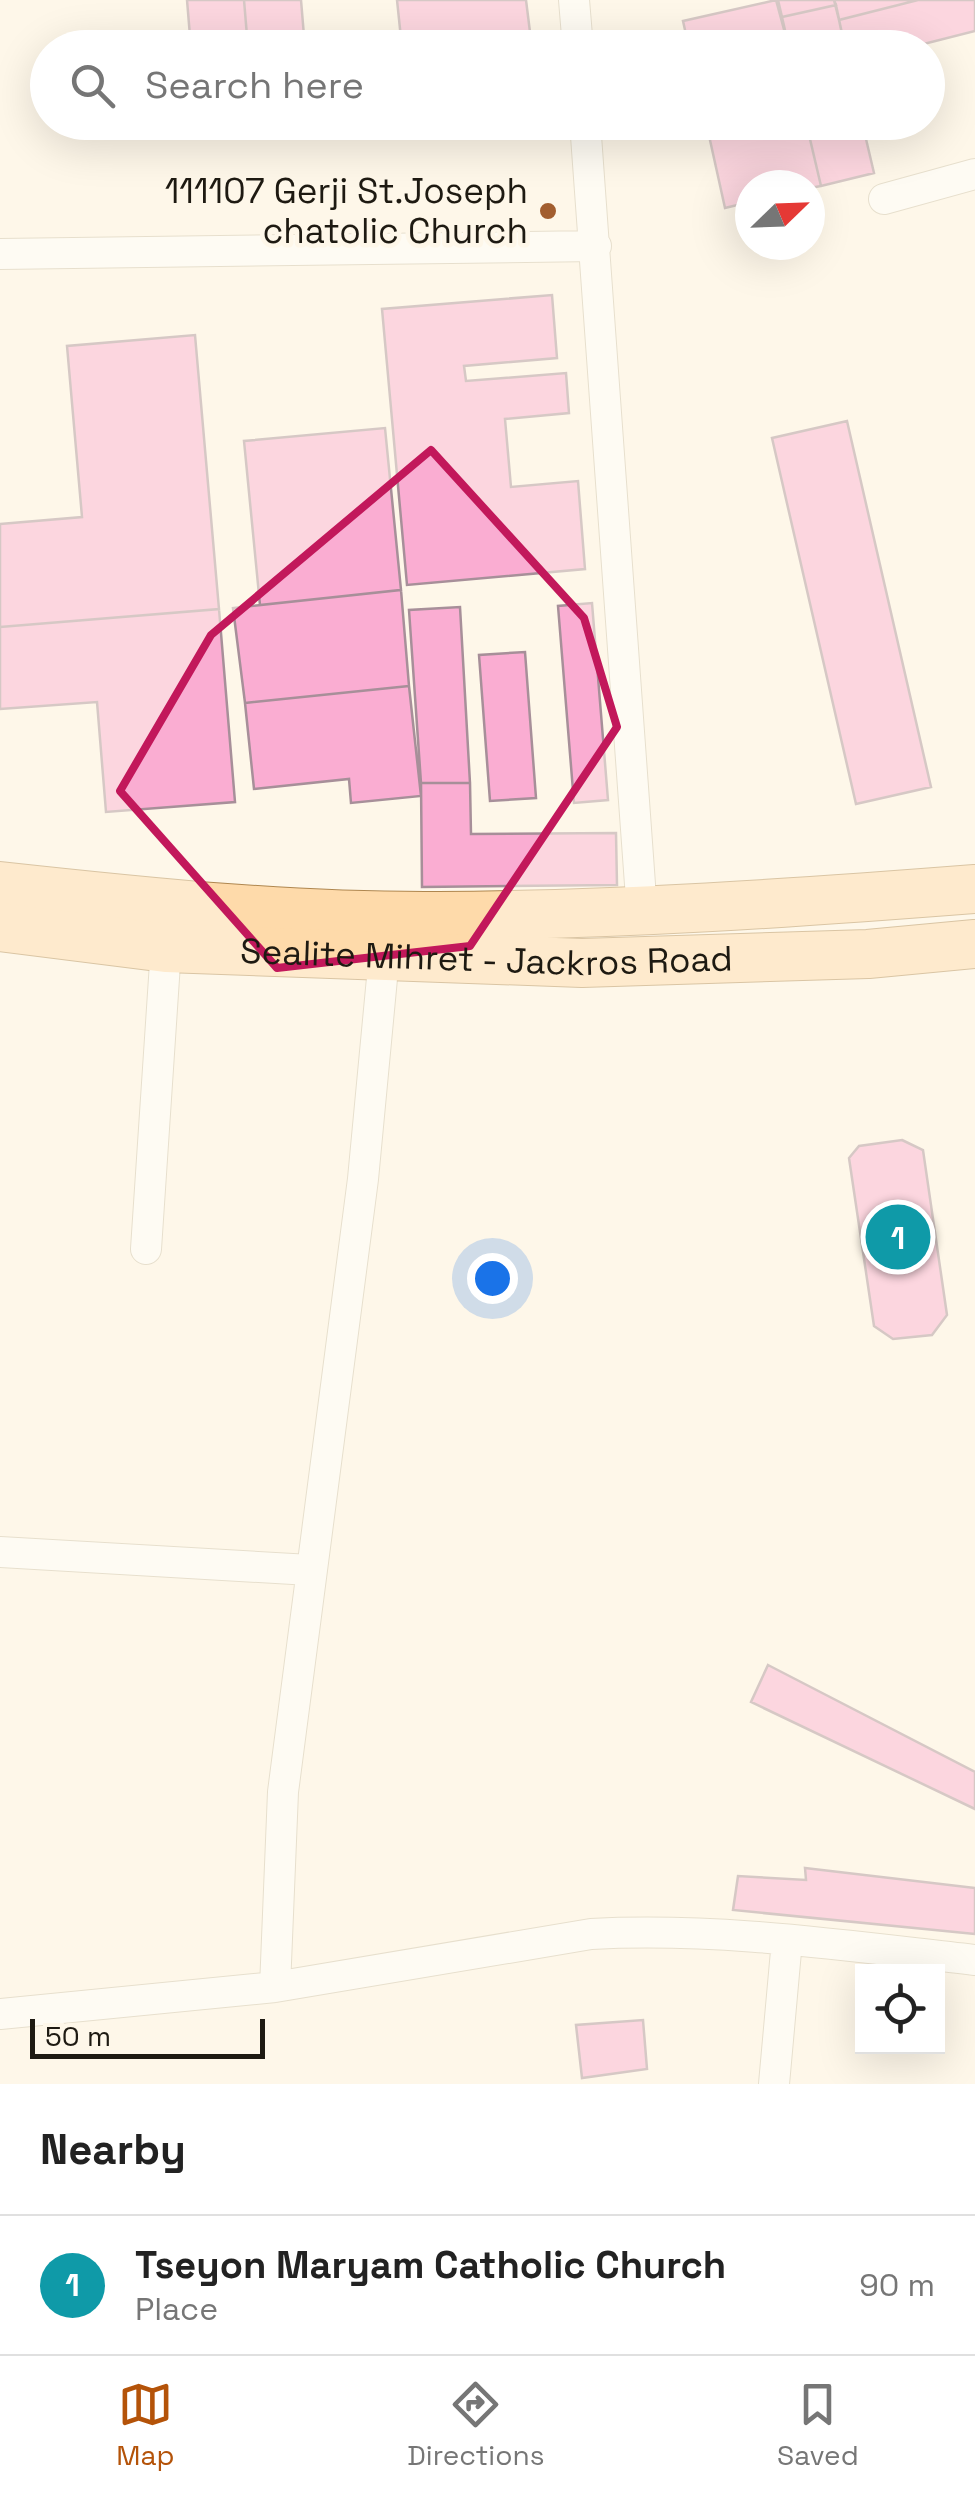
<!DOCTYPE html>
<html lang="en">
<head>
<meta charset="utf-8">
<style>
	:root { --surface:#fff; --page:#f6f6f6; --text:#222; --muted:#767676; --line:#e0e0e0; --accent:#b45309 }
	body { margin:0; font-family:"Space Grotesk",sans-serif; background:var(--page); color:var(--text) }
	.controls { position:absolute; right:30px; bottom:30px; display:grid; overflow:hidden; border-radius:0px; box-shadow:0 10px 40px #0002 }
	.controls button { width:90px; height:90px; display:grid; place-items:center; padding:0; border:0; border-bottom:2px solid var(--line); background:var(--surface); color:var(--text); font:50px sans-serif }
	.compass { position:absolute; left:735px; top:170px; width:90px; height:90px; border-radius:50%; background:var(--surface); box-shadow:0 10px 40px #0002; rotate:67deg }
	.scale { position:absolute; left:30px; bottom:25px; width:235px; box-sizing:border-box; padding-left:10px; border:5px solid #1e1a12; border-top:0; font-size:28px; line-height:35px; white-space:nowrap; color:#1e1a12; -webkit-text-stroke:8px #fef7e9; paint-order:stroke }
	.you { position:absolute; left:492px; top:1278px; width:35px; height:35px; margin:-25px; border:8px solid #fff; border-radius:50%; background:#1a73e8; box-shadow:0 0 0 15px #1a73e833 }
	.badge { display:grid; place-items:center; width:65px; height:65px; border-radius:50%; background:var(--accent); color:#fff; font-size:32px; font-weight:700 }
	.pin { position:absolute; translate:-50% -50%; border:5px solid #fff; box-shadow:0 2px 10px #0006 }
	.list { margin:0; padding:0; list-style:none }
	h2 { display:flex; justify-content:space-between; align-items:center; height:130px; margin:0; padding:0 40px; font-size:42px }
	h2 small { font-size:32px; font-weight:400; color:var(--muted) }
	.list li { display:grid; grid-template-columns:65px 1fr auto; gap:30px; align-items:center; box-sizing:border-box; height:140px; padding:0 40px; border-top:2px solid var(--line) }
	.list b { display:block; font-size:38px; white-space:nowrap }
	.list p { margin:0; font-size:32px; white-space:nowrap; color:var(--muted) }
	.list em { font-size:32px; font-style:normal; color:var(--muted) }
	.icon { flex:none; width:55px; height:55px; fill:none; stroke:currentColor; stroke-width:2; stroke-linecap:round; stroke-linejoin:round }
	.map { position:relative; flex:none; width:975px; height:2084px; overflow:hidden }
	.search { position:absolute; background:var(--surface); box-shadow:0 10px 40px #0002; left:30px; right:30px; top:30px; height:110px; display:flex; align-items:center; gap:25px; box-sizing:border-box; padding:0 35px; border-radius:55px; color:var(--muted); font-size:38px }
	.sheet { height:270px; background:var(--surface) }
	nav { display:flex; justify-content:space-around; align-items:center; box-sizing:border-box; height:140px; border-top:2px solid var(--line); background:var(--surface); font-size:28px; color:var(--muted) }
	nav a { display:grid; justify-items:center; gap:5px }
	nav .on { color:var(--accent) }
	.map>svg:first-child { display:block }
</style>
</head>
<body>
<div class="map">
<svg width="975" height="2084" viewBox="0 0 975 2084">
	<rect width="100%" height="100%" fill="#fef7e9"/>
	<path fill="#faadd2" stroke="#a78f99" stroke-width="2.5" d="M 187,0 L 244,0 L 248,48 L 191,48 Z
		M 244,0 L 301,0 L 305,48 L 248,48 Z
		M 397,0 L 526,0 L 532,48 L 402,48 Z
		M 776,0 L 789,48 L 689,48 L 683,21 Z
		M 778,0 L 834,0 L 836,5 L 782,17 Z
		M 834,0 L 918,0 L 839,20 Z
		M 918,0 L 975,0 L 975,31 L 908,48 L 845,48 L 839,20 Z
		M 836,5 L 845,48 L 789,48 L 782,17 Z
		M 706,122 L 806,122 L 821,186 L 810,188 L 810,185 L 750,185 L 750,202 L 725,208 Z
		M 806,122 L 862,122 L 874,173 L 821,186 Z
		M 552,295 L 557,358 L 464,366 L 466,381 L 566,373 L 569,413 L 505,419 L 511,487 L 578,481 L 585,569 L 407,585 L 382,309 Z
		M 195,335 L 219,609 L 0,627 L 0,524 L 82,517 L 67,346 Z
		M 847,421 L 931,787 L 856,804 L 772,438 Z
		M 385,428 L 401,590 L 260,605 L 244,441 Z
		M 401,590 L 409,686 L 245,703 L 233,608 Z
		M 592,603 L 608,800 L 574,803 L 558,606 Z
		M 460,607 L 470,783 L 421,783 L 409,610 Z
		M 219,609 L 235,802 L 106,812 L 97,702 L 0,709 L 0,627 Z
		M 525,652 L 536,798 L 490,801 L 479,655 Z
		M 409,686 L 421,796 L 351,803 L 349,779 L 254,789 L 245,703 Z
		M 421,783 L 470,783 L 471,834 L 616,833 L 617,885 L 422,887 Z
		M 902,1140 L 923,1150 L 947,1315 L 932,1335 L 893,1339 L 874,1326 L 849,1158 L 859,1146 Z
		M 768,1665 L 975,1772 L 975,1809 L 751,1702 Z
		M 805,1868 L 975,1888 L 975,1934 L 733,1910 L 738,1876 L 806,1880 Z
		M 643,2020 L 647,2069 L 582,2078 L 576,2025 Z"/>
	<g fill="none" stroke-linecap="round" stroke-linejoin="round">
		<defs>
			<path id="minor" d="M 574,0 L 578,48
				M 585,122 L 642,912
				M 884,199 L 975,174
				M 0,254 L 596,246
				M 146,1249 L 166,948
				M 0,1552 L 310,1570
				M 275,1987 L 283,1792 L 363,1179 L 384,957
				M 0,2014 L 275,1987 L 591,1934 C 719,1927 848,1946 975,1960
				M 774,2084 L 787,1940"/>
			<g id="primary">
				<path d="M 0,886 C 146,902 291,917 438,916 C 618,915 796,903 975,889"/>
				<path id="s1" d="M 0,927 L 166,948 L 582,963 L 868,954 L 975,944"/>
			</g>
		</defs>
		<use href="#minor" stroke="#cdc2ac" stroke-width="32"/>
		<use href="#primary" stroke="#af8750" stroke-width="50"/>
		<use href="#minor" stroke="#fff" stroke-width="30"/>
		<use href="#primary" stroke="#fedaaa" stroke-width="48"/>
	</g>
	<path d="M0 0H975V2084H0ZM 431,450 L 584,618 L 617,727 L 470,946 L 277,968 L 120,791 L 211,635 Z" fill="#fef7e9" fill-opacity=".55" fill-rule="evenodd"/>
	<path fill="none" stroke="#c2185b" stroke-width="8" stroke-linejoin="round" d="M 431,450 L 584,618 L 617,727 L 470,946 L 277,968 L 120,791 L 211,635 Z"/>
	<circle fill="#a25e2f" stroke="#fef7e9" stroke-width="4" cx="548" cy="211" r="10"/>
	<g text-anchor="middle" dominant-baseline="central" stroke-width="9" stroke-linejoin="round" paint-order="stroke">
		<g font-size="35" fill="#1e1a12" stroke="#fef7e9" text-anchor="end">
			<text x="528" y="191">111107 Gerji St.Joseph<tspan x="528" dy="40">chatolic Church</tspan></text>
		</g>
		<g font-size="35" fill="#1e1a12" stroke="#fef7e9">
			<text stroke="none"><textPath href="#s1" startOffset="488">Sealite Mihret - Jackros Road</textPath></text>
		</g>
	</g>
</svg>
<div class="controls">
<button><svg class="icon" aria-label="locate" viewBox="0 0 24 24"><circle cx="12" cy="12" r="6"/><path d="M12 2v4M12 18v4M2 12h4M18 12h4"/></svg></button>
</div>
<svg class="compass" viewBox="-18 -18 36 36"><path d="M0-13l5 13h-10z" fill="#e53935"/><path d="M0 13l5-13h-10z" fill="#767676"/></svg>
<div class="scale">50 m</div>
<div class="you"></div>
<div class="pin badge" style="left:898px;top:1237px;background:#0f9aa8">1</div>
<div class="search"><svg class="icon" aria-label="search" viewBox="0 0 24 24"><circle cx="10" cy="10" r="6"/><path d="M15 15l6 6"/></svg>Search here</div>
</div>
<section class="sheet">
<h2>Nearby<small></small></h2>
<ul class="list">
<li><span class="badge" style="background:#0f9aa8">1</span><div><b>Tseyon Maryam Catholic Church</b><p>Place</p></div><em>90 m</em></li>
</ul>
</section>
<nav>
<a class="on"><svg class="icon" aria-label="map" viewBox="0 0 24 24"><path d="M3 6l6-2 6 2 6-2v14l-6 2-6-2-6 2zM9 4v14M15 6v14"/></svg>Map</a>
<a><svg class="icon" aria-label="directions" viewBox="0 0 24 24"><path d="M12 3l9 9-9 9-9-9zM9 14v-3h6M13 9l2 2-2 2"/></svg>Directions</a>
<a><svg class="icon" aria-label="saved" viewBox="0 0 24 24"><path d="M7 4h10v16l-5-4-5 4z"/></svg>Saved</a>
</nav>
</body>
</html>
